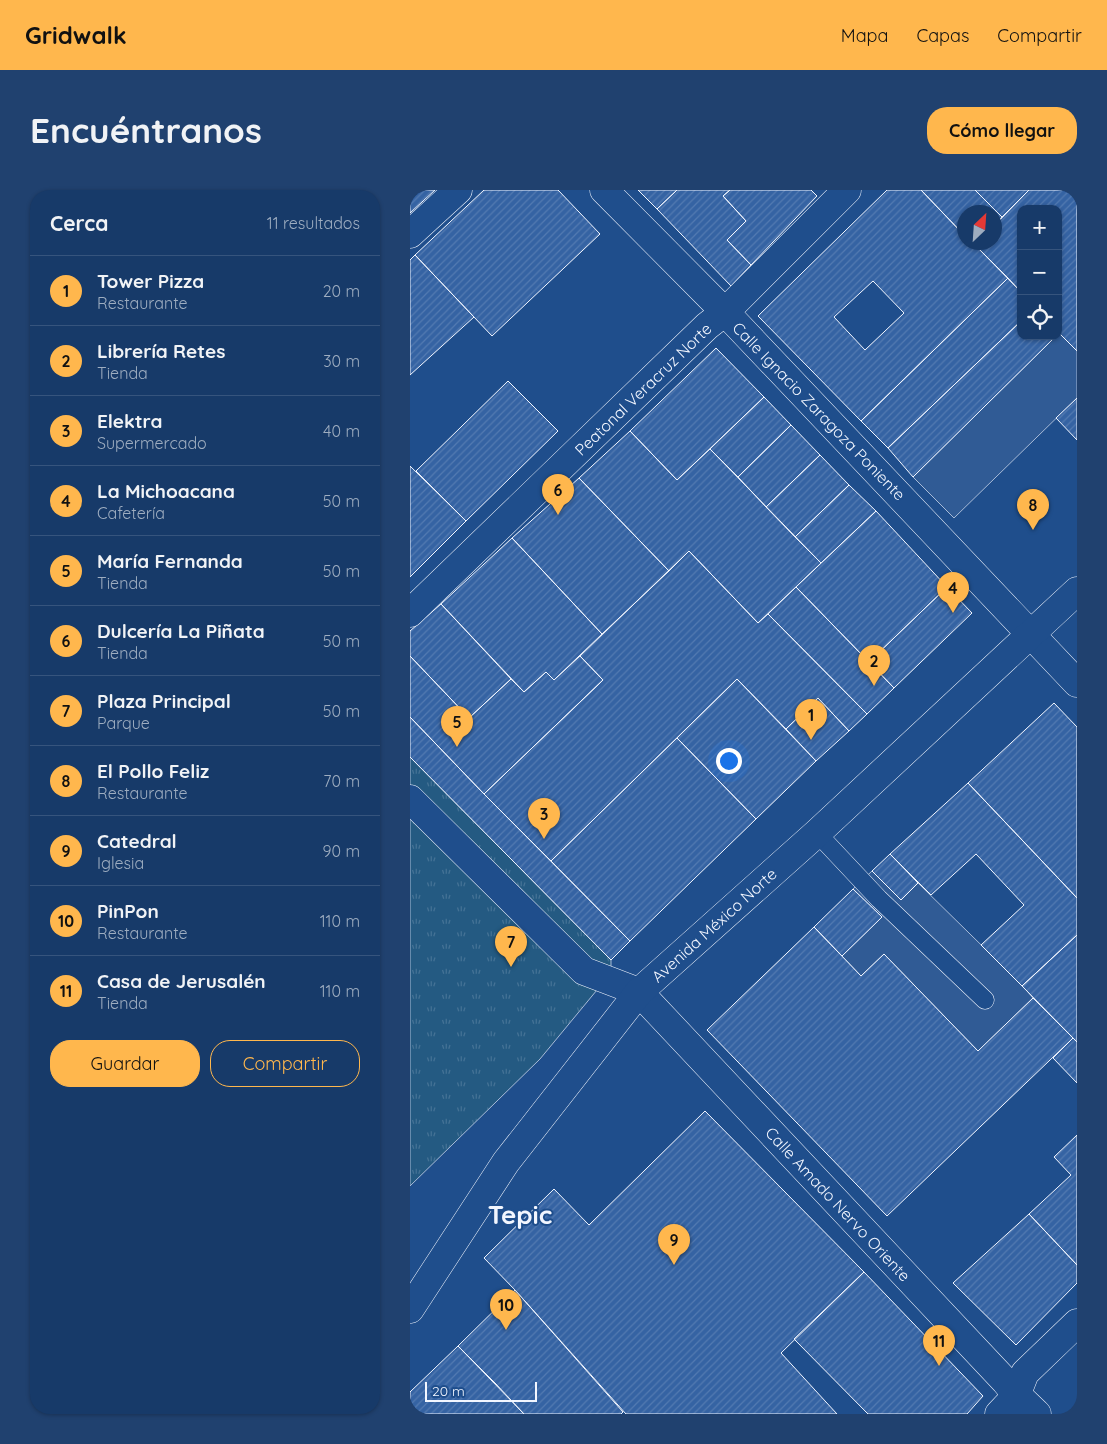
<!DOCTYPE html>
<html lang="es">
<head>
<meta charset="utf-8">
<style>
	:root { --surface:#173a69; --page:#20416f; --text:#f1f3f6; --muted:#9eadc0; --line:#36547d; --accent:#ffb74d }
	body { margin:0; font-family:Quicksand,sans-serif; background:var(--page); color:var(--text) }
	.controls { position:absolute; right:15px; top:15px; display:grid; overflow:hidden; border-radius:10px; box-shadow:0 1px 4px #0004 }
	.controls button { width:45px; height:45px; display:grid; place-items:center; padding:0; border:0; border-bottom:1px solid var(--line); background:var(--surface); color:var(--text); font:25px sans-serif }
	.compass { position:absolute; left:547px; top:15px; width:45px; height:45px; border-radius:50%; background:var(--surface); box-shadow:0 1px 4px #0004; rotate:25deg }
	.scale { position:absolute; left:15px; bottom:12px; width:112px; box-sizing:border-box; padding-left:5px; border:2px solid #f2f6ff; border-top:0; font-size:14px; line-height:18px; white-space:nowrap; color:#f2f6ff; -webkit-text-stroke:4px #1f4e8c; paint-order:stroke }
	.you { position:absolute; left:318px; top:570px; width:18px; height:18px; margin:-12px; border:4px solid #fff; border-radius:50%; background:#1a73e8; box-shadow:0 0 0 8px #1a73e833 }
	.badge { display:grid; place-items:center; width:32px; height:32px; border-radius:50%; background:var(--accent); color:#111; font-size:16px; font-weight:700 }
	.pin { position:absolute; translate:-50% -41px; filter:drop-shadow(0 1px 2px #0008) }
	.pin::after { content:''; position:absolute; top:26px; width:18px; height:15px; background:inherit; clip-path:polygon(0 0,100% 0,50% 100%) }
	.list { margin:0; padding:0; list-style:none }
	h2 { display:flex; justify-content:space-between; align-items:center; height:65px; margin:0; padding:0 20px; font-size:21px }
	h2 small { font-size:16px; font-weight:400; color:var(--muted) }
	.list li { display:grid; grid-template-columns:32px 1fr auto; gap:15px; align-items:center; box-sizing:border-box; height:70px; padding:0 20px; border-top:1px solid var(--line) }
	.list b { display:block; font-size:19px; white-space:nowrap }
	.list p { margin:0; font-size:16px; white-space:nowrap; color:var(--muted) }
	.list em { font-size:16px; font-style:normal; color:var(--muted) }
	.actions { display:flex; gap:10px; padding:15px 20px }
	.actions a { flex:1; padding:11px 0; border:1px solid var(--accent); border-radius:20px; text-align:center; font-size:18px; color:var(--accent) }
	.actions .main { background:var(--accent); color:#111 }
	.icon { flex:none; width:28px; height:28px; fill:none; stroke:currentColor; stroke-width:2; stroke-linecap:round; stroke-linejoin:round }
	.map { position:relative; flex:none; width:667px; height:1224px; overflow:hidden; border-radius:20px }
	header { display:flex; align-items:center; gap:30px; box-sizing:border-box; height:70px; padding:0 25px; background:var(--accent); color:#111 }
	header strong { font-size:24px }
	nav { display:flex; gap:28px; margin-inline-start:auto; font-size:18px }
	.intro { display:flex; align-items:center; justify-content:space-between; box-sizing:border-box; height:120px; padding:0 30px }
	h1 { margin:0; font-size:35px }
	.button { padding:12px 22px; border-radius:20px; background:var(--accent); color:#111; font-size:18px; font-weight:700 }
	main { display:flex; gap:30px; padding:0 30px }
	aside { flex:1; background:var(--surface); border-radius:20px; box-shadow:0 1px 4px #0004 }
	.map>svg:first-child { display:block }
</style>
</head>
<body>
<header>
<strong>Gridwalk</strong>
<nav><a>Mapa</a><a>Capas</a><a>Compartir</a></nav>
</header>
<div class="intro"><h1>Encuéntranos</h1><a class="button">Cómo llegar</a></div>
<main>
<aside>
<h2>Cerca<small>11 resultados</small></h2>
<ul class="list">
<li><span class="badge">1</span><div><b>Tower Pizza</b><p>Restaurante</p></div><em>20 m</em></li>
<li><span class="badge">2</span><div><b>Librería Retes</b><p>Tienda</p></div><em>30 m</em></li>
<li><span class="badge">3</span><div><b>Elektra</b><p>Supermercado</p></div><em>40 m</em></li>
<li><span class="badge">4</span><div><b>La Michoacana</b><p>Cafetería</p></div><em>50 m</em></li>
<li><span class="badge">5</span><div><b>María Fernanda</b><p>Tienda</p></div><em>50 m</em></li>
<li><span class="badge">6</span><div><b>Dulcería La Piñata</b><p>Tienda</p></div><em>50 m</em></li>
<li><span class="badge">7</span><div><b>Plaza Principal</b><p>Parque</p></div><em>50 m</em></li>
<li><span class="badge">8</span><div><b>El Pollo Feliz</b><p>Restaurante</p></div><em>70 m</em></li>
<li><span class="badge">9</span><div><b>Catedral</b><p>Iglesia</p></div><em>90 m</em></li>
<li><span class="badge">10</span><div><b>PinPon</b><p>Restaurante</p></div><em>110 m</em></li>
<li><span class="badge">11</span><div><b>Casa de Jerusalén</b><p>Tienda</p></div><em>110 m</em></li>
</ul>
<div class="actions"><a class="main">Guardar</a><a>Compartir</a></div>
</aside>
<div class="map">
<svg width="667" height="1224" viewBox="0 0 667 1224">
	<defs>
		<pattern id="grass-tufts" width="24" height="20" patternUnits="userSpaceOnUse" patternTransform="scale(1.25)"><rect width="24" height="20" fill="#245a82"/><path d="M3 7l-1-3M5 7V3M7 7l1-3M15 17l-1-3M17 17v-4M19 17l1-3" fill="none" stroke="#447295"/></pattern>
		<pattern id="building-hatch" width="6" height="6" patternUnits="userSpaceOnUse" patternTransform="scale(1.25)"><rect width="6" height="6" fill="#3563a3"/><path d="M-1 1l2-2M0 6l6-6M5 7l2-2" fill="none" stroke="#537ab1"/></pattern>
	</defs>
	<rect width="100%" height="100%" fill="#1f4e8c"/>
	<path fill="url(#grass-tufts)" stroke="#a8bbd7" d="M 0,567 L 201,770 L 201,783 L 130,869 L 0,996 Z"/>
	<path fill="#305b95" stroke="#a8bbd7" d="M 649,143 L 667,161 L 667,208 L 544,328 L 503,287 L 646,146 L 648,146 Z
		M 462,681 L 491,710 L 508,693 L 612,795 L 623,808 L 568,861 L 474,764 L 451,786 L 432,766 L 472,727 L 443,699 Z"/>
	<path fill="url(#building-hatch)" stroke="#f2f6ff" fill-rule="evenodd" d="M 0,0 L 25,0 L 0,23 Z
		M 74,0 L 148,0 L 190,44 L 82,146 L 5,65 Z
		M 228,0 L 267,0 L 247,19 Z
		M 267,0 L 320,0 L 313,6 L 336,31 L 317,50 L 341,75 L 321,96 L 247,19 Z
		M 320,0 L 401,0 L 407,6 L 341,75 L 317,50 L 336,31 L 313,6 Z
		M 477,0 L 511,0 L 554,45 L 554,52 L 562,52 L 598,88 L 451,231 L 348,126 ZM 463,91 L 494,123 L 455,160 L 424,127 Z
		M 511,0 L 565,0 L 592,27 L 584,36 L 584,22 L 554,22 L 554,45 Z
		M 565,0 L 619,0 L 592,27 Z
		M 619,0 L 667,0 L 667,161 L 648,142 L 648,19 L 611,19 L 611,102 L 566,56 L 569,52 L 584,52 L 584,36 Z
		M 5,65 L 64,127 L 0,185 L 0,70 Z
		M 598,88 L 611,102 L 611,131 L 478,258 L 451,231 Z
		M 611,131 L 611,146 L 646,146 L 503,287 L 478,258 Z
		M 306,158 L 354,207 L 267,290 L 220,241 Z
		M 98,191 L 148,241 L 56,331 L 6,281 Z
		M 354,207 L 381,235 L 328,287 L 300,259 Z
		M 667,208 L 667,250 L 646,228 Z
		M 381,235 L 410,265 L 356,317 L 328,287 Z
		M 220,241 L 267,290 L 300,259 L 411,373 L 348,433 L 279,361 L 259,381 L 169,288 Z
		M 410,265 L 439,295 L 385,347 L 356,317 Z
		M 0,276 L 56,331 L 0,387 Z
		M 169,288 L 259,381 L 192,444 L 102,348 Z
		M 439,295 L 466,321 L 411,373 L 385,347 Z
		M 466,321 L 537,397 L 459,472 L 386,397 Z
		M 102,348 L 192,444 L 144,490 L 136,482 L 114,502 L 31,414 Z
		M 279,361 L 348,433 L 358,424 L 457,524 L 439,541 L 408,508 L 376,539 L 327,489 L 141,671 L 74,604 L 193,490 L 170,466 Z
		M 386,397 L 484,498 L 457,524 L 358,424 Z
		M 537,397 L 562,423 L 484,498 L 459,472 Z
		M 31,414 L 101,489 L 59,528 L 0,466 L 0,441 Z
		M 0,466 L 59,528 L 101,489 L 114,502 L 136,482 L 144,490 L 170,466 L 193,490 L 74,604 L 0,527 Z
		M 327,489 L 406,571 L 346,629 L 267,548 Z
		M 408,508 L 439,541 L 406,571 L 376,539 Z
		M 644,513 L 667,537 L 667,708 L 558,593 Z
		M 0,527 L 74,604 L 220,751 L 201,770 L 0,567 Z
		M 267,548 L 346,629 L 220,751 L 141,671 Z
		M 558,593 L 667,708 L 667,745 L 612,796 L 571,755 L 614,715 L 566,664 L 521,705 L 480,664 Z
		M 480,664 L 508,693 L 491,710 L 462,681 Z
		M 443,699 L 472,727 L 432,766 L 404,737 Z
		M 404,737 L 451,786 L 474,764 L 568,861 L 623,808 L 663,848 L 477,1026 L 297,840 Z
		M 667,745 L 667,852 L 612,796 Z
		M 663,848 L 667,852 L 667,893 L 643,868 Z
		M 295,921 L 454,1082 L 371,1163 L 427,1224 L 216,1224 L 105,1100 L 74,1068 L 144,999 L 179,1035 Z
		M 667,945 L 667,1075 L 619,1024 L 661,985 L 644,967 Z
		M 619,1024 L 667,1075 L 667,1093 L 606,1155 L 543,1093 Z
		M 454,1082 L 573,1206 L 557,1224 L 458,1224 L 384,1149 Z
		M 105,1100 L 213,1222 L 211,1224 L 114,1224 L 48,1156 Z
		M 48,1156 L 86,1194 L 114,1224 L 0,1224 L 0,1202 Z"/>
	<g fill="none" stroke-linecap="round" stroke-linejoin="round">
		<defs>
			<path id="lane" d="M 407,643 L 469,709 L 575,810"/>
			<path id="street" d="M 194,0 L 315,122 L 667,493
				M 0,44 L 48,0
				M 0,423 L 297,136 L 315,122 L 437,0
				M 0,609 L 174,781 L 229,802 L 595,1191 C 605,1204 616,1213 627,1224
				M 589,1224 L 606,1206 L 615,1183 L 667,1133"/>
			<path id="primary" d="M 0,1119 L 96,972 L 229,802 L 407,643 L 667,401"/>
		</defs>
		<use href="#lane" stroke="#f2f6ff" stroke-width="19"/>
		<use href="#street" stroke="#f2f6ff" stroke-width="29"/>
		<use href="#primary" stroke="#f2f6ff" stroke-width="29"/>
		<use href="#lane" stroke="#1f4e8c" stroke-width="18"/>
		<use href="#street" stroke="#1f4e8c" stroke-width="28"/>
		<use href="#primary" stroke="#1f4e8c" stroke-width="28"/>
	</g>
	<g text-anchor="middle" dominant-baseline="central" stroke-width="4" stroke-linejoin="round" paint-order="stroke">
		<g font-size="16" fill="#f2f6ff" stroke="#1f4e8c">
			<text transform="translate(233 199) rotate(-44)">Peatonal Veracruz Norte</text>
			<text transform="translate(409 221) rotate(46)">Calle Ignacio Zaragoza Poniente</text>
			<text transform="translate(304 735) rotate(-42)">Avenida México Norte</text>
			<text transform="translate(428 1014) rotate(47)">Calle Amado Nervo Oriente</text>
		</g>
		<g font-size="26" font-weight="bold" fill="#f2f6ff" stroke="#1f4e8c">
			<text x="110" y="1024">Tepic</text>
		</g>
	</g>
</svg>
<div class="controls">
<button>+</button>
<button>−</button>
<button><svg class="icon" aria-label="locate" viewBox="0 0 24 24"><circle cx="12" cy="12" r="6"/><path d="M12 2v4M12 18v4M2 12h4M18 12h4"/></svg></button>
</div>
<svg class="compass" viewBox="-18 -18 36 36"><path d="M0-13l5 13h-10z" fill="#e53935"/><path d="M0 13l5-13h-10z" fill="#9eadc0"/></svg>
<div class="scale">20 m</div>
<div class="you"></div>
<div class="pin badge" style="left:401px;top:550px">1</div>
<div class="pin badge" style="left:464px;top:496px">2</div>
<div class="pin badge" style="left:134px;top:649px">3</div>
<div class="pin badge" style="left:543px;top:423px">4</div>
<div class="pin badge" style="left:47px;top:557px">5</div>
<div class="pin badge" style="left:148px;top:325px">6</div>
<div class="pin badge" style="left:101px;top:777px">7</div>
<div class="pin badge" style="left:623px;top:340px">8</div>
<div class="pin badge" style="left:264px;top:1075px">9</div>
<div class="pin badge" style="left:96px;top:1140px">10</div>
<div class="pin badge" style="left:529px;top:1176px">11</div>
</div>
</main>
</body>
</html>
